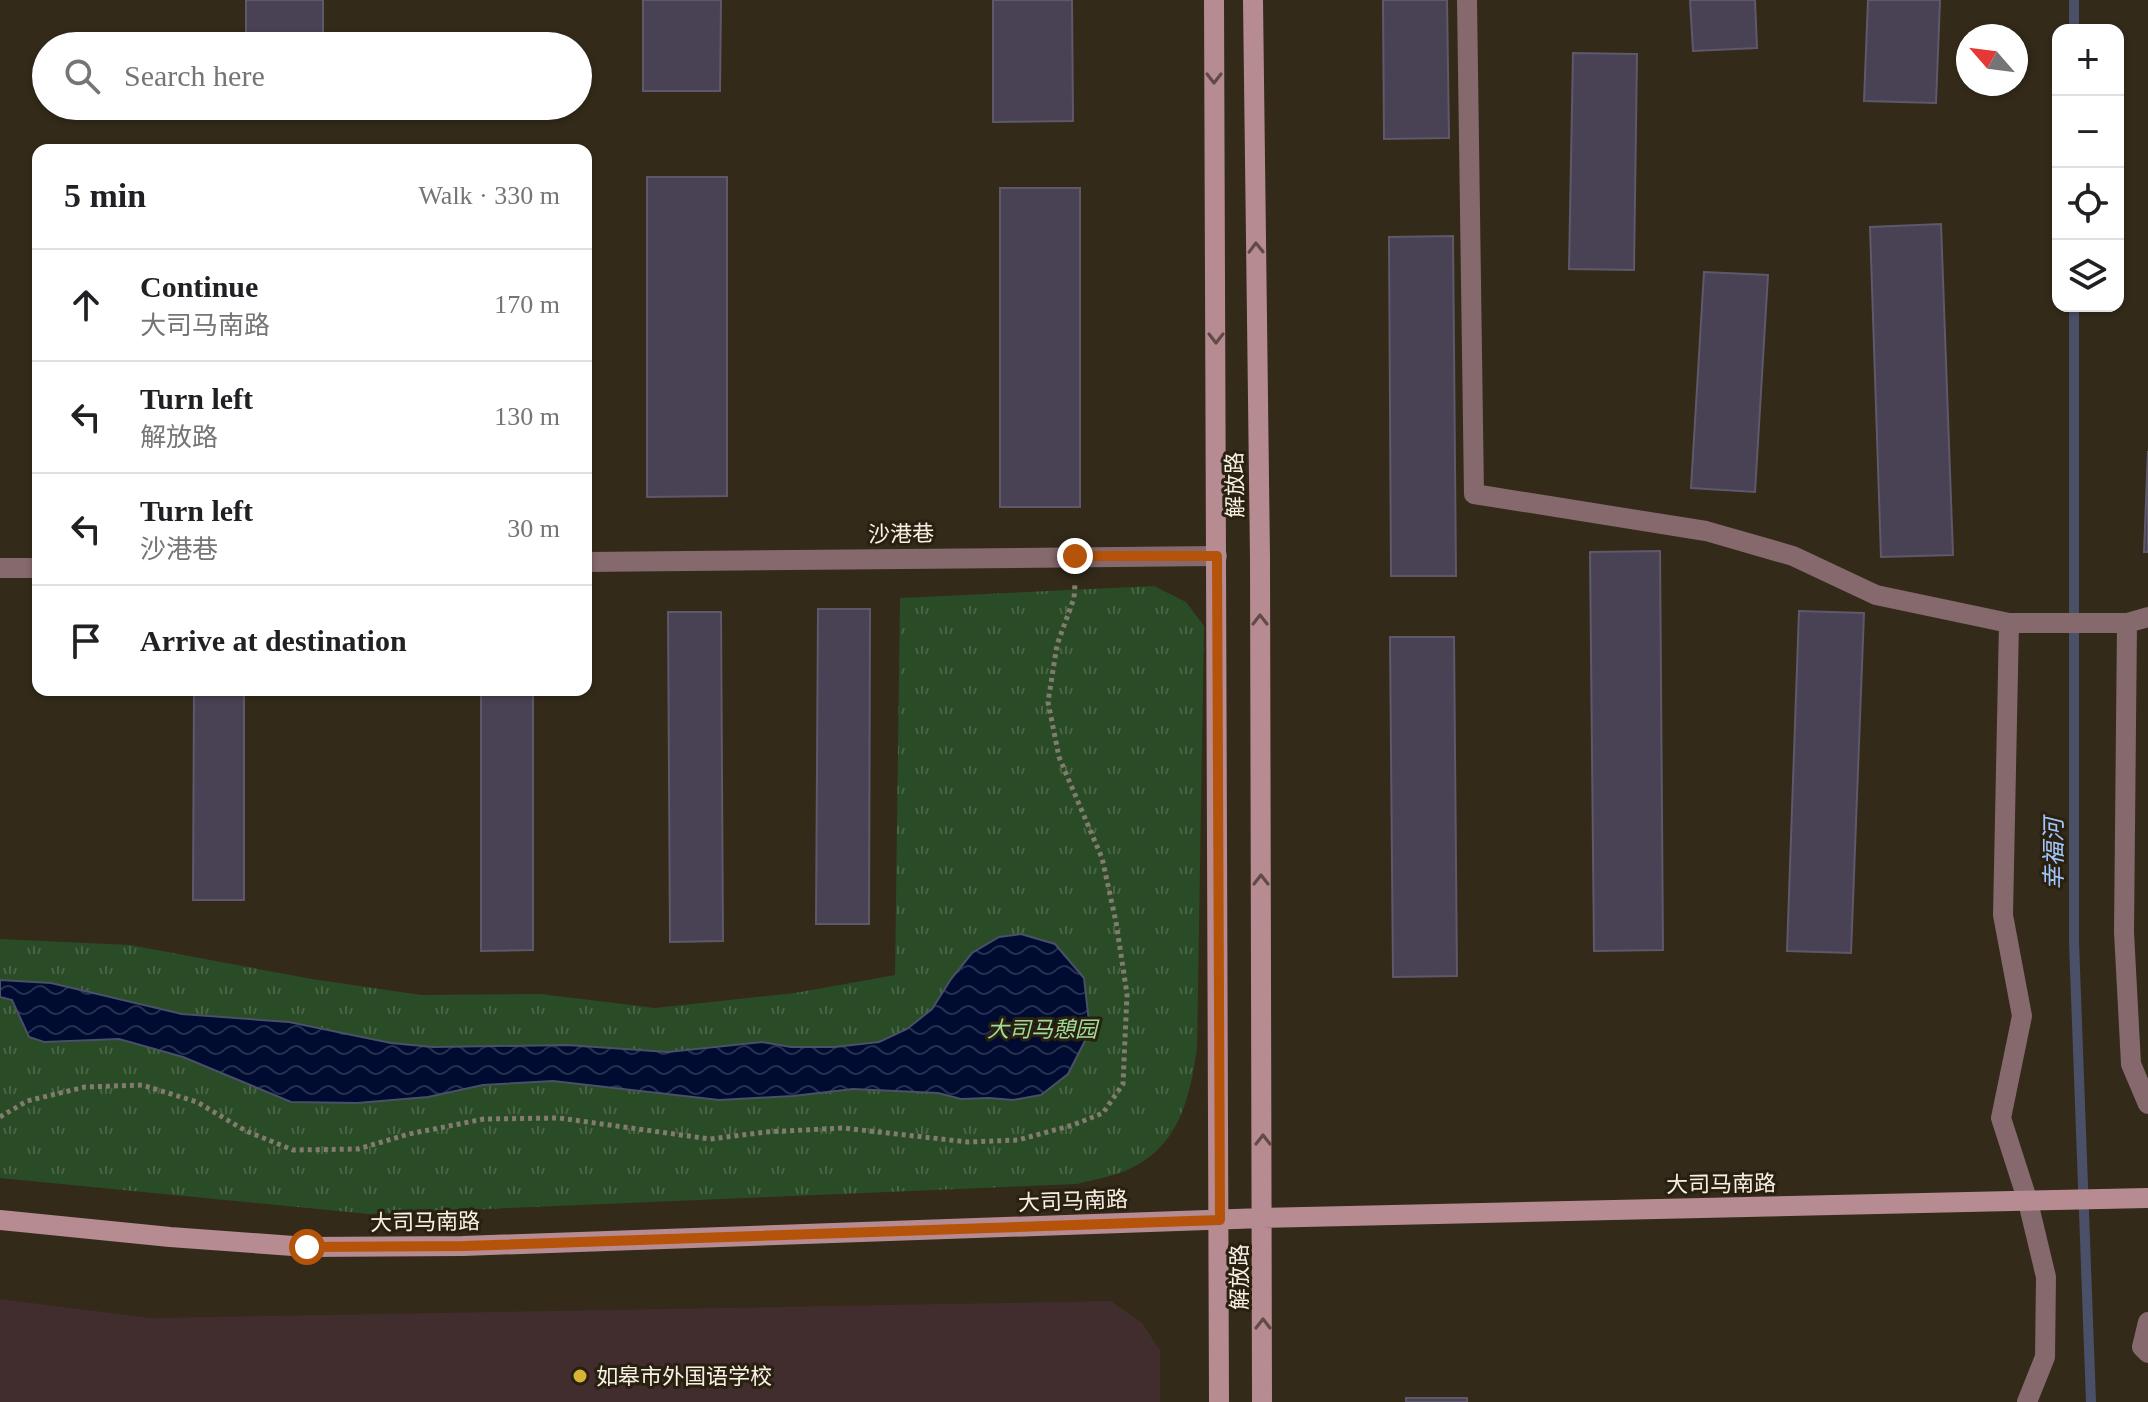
<!DOCTYPE html>
<html lang="en">
<head>
<meta charset="utf-8">
<style>
	:root { --surface:#fff; --page:#f2f2f2; --text:#202124; --muted:#757577; --line:#e0e0e0 }
	body { margin:0; font-family:"Times New Roman","Noto Sans SC",serif; background:var(--page); color:var(--text) }
	.controls { position:absolute; right:24px; top:24px; display:grid; overflow:hidden; border-radius:16px; box-shadow:0 2px 6px #0004 }
	.controls button { width:72px; height:72px; display:grid; place-items:center; padding:0; border:0; border-bottom:2px solid var(--line); background:var(--surface); color:var(--text); font:40px sans-serif }
	.compass { position:absolute; left:1956px; top:24px; width:72px; height:72px; border-radius:50%; background:var(--surface); box-shadow:0 2px 6px #0004; rotate:298deg }
	.stop { position:absolute; width:24px; height:24px; margin:-18px; border:6px solid #b45309; border-radius:50%; background:#fff }
	.stop.end { background:#b45309; border-color:#fff; box-shadow:0 2px 8px #0008 }
	.list { margin:0; padding:0; list-style:none }
	h2 { display:flex; justify-content:space-between; align-items:center; height:104px; margin:0; padding:0 32px; font-size:34px }
	h2 small { font-size:26px; font-weight:400; color:var(--muted) }
	.list li { display:grid; grid-template-columns:52px 1fr auto; gap:24px; align-items:center; box-sizing:border-box; height:112px; padding:0 32px; border-top:2px solid var(--line) }
	.list b { display:block; font-size:30px; white-space:nowrap }
	.list p { margin:0; font-size:26px; white-space:nowrap; color:var(--muted) }
	.list em { font-size:26px; font-style:normal; color:var(--muted) }
	.icon { flex:none; width:44px; height:44px; fill:none; stroke:currentColor; stroke-width:2; stroke-linecap:round; stroke-linejoin:round }
	.map { position:relative; flex:none; width:2148px; height:1402px; overflow:hidden }
	.search { position:absolute; background:var(--surface); box-shadow:0 2px 6px #0004; left:32px; top:32px; width:560px; height:88px; display:flex; align-items:center; gap:20px; box-sizing:border-box; padding:0 28px; border-radius:44px; color:var(--muted); font-size:30px }
	.panel { position:absolute; background:var(--surface); box-shadow:0 2px 6px #0004; left:32px; top:144px; width:560px; height:552px; border-radius:16px }
	.map>svg:first-child { display:block }
</style>
</head>
<body>
<div class="map">
<svg width="2148" height="1402" viewBox="0 0 2148 1402">
	<defs>
		<pattern id="park-tufts" width="24" height="20" patternUnits="userSpaceOnUse" patternTransform="scale(2)"><rect width="24" height="20" fill="#294b26"/><path d="M3 7l-1-3M5 7V3M7 7l1-3M15 17l-1-3M17 17v-4M19 17l1-3" fill="none" stroke="#496546"/></pattern>
		<pattern id="water-waves" width="16" height="10" patternUnits="userSpaceOnUse" patternTransform="scale(2)"><rect width="16" height="10" fill="#000b31"/><path d="M0 5q4-4 8 0t8 0" fill="none" stroke="#262f4f"/></pattern>
	</defs>
	<rect width="100%" height="100%" fill="#332a19"/>
	<path fill="#412d2d" d="M 0,1299 L 151,1318 L 1111,1301 L 1142,1323 L 1160,1350 L 1160,1402 L 0,1402 Z"/>
	<path fill="url(#park-tufts)" d="M 1154,586 L 1186,602 L 1204,626 L 1197,1049 C 1189,1101 1179,1148 1125,1171 C 1110,1177 1092,1180 1077,1184 L 369,1214 L 0,1178 L 0,939 L 130,945 L 312,979 L 421,995 L 541,994 L 655,1008 L 795,993 L 895,975 L 900,598 Z"/>
	<path fill="url(#water-waves)" stroke="#4a5067" stroke-width="2" d="M 1021,934 L 1055,944 L 1084,978 L 1090,1031 L 1068,1074 L 1041,1095 L 1013,1100 L 989,1098 L 961,1099 L 938,1093 L 853,1089 L 793,1096 L 719,1100 L 553,1081 L 483,1085 L 428,1097 L 357,1103 L 291,1102 L 183,1057 L 119,1039 L 44,1042 L 29,1037 L 12,1000 L 0,997 L 0,980 L 51,983 L 182,1014 L 289,1022 L 391,1043 L 433,1047 L 567,1045 L 668,1052 L 762,1042 L 791,1047 L 834,1047 L 879,1042 L 907,1029 L 932,1009 L 951,979 L 972,953 L 999,937 Z"/>
	<g fill="none" stroke-linecap="round" stroke-linejoin="round">
		<path stroke="#4a5067" stroke-width="10" d="M 2074,0 L 2074,30
			M 2074,306 L 2074,942 L 2091,1402"/>
	</g>
	<path fill="#494254" stroke="#5f586a" stroke-width="2" d="M 246,0 L 323,0 L 323,46 L 246,46 Z
		M 643,0 L 721,0 L 720,91 L 643,91 Z
		M 993,0 L 1072,0 L 1073,121 L 993,122 Z
		M 1383,0 L 1447,0 L 1449,138 L 1384,139 Z
		M 1690,0 L 1755,0 L 1757,48 L 1693,51 Z
		M 1868,0 L 1940,0 L 1936,103 L 1864,101 Z
		M 1573,53 L 1637,54 L 1634,270 L 1569,269 Z
		M 647,177 L 727,177 L 727,496 L 647,497 Z
		M 1000,188 L 1080,188 L 1080,507 L 1000,507 Z
		M 1941,224 L 1953,555 L 1881,557 L 1870,227 Z
		M 1453,236 L 1456,576 L 1391,576 L 1389,237 Z
		M 1704,272 L 1768,275 L 1755,492 L 1691,488 Z
		M 2148,451 L 2148,552 L 2144,552 Z
		M 1660,551 L 1663,950 L 1594,951 L 1590,552 Z
		M 818,609 L 870,609 L 869,924 L 816,924 Z
		M 1799,611 L 1864,613 L 1851,953 L 1787,951 Z
		M 668,612 L 721,612 L 723,941 L 670,942 Z
		M 1390,637 L 1454,637 L 1457,976 L 1393,977 Z
		M 194,690 L 244,690 L 244,900 L 193,900 Z
		M 481,690 L 533,690 L 533,950 L 481,951 Z
		M 1406,1398 L 1467,1398 L 1467,1402 L 1406,1402 Z"/>
	<g fill="none" stroke-linecap="round" stroke-linejoin="round">
		<path stroke="#837b6d" stroke-width="5" stroke-dasharray="4 4" stroke-linecap="butt" d="M 0,1117 L 27,1101 L 85,1087 L 142,1085 L 197,1102 L 246,1131 L 293,1150 L 358,1149 L 409,1134 L 484,1119 L 559,1118 L 710,1139 L 766,1132 L 843,1128 L 968,1142 L 1018,1140 L 1073,1125 L 1103,1113 L 1123,1084 L 1127,994 L 1116,922 L 1102,858 L 1059,757 L 1048,702 L 1057,645 L 1074,598 L 1075,583"/>
		<path stroke="#85696d" stroke-width="20" d="M 1467,0 L 1474,494 L 1706,531 L 1793,556 L 1876,595 L 2009,623 L 2127,623 L 2148,617
			M 586,562 L 1217,556
			M 0,568 L 38,568
			M 2009,623 L 2003,915 L 2022,1016 L 2001,1118 L 2028,1202 L 2046,1277 L 2045,1357 L 2027,1402
			M 2127,623 L 2124,932 L 2131,1064 L 2148,1104
			M 2148,1322 L 2142,1347 L 2148,1353"/>
		<path stroke="#b78b92" stroke-width="20" d="M 1214,0 L 1219,1402
			M 1253,0 L 1260,558 L 1262,1402
			M 0,1220 L 170,1237 L 307,1247 L 463,1246 L 1263,1218 L 2148,1198"/>
	</g>
	<defs><path id="oneway-chevron" d="M-2-3.5L2.5 0L-2 3.5" fill="none" stroke-width="1.6" stroke-linecap="round" stroke-linejoin="round" transform="scale(2)"/></defs>
	<g stroke="#624b44">
		<use href="#oneway-chevron" transform="translate(1214 78) rotate(90)"/>
		<use href="#oneway-chevron" transform="translate(1256 248) rotate(-91)"/>
		<use href="#oneway-chevron" transform="translate(1216 338) rotate(90)"/>
		<use href="#oneway-chevron" transform="translate(1260 620) rotate(-90)"/>
		<use href="#oneway-chevron" transform="translate(1261 880) rotate(-90)"/>
		<use href="#oneway-chevron" transform="translate(1263 1140) rotate(-90)"/>
		<use href="#oneway-chevron" transform="translate(1263 1324) rotate(-90)"/>
	</g>
	<g fill="none" stroke-linecap="round" stroke-linejoin="round">
		<path stroke="#b45309" stroke-width="10" d="M 307,1247 L 463,1246 L 1220,1220 L 1217,556 L 1075,556"/>
	</g>
	<circle fill="#d7b434" stroke="#292010" stroke-width="3" cx="580" cy="1376" r="8"/>
	<g text-anchor="middle" dominant-baseline="central" stroke-width="6" stroke-linejoin="round" paint-order="stroke">
		<g font-size="22" fill="#f7f1e6" stroke="#292010">
			<text transform="translate(1235 485) rotate(-91)">解放路</text>
			<text transform="translate(901 534) rotate(-1)">沙港巷</text>
			<text transform="translate(1721 1184) rotate(-1)">大司马南路</text>
			<text transform="translate(1073 1201) rotate(-2)">大司马南路</text>
			<text transform="translate(425 1222) rotate(-1)">大司马南路</text>
			<text transform="translate(1239 1277) rotate(-90)">解放路</text>
		</g>
		<g font-size="22" font-style="italic" fill="#9fdc9a" stroke="#292010">
			<text x="1042" y="1029">大司马憩园</text>
		</g>
		<g font-size="22" fill="#f7f1e6" stroke="#292010" text-anchor="start">
			<text x="596" y="1376">如皋市外国语学校</text>
		</g>
		<g font-size="24" font-style="italic" fill="#a3c5fd" stroke="#292010">
			<text transform="translate(2054 854) rotate(-90)">幸福河</text>
		</g>
	</g>
</svg>
<div class="controls">
<button>+</button>
<button>−</button>
<button><svg class="icon" aria-label="locate" viewBox="0 0 24 24"><circle cx="12" cy="12" r="6"/><path d="M12 2v4M12 18v4M2 12h4M18 12h4"/></svg></button>
<button><svg class="icon" aria-label="layers" viewBox="0 0 24 24"><path d="M12 4l9 5-9 5-9-5zM3 14l9 5 9-5"/></svg></button>
</div>
<svg class="compass" viewBox="-18 -18 36 36"><path d="M0-13l5 13h-10z" fill="#e53935"/><path d="M0 13l5-13h-10z" fill="#757577"/></svg>
<div class="stop" style="left:307px;top:1247px"></div>
<div class="stop end" style="left:1075px;top:556px"></div>
<div class="search"><svg class="icon" aria-label="search" viewBox="0 0 24 24"><circle cx="10" cy="10" r="6"/><path d="M15 15l6 6"/></svg>Search here</div>
<section class="panel">
<h2>5 min<small>Walk · 330 m</small></h2>
<ul class="list">
<li><svg class="icon" aria-label="ahead" viewBox="0 0 24 24"><path d="M12 20V5M6 11l6-6 6 6"/></svg><div><b>Continue</b><p>大司马南路</p></div><em>170 m</em></li>
<li><svg class="icon" aria-label="left" viewBox="0 0 24 24"><path d="M17 20v-9H6M10 6l-5 5 5 5"/></svg><div><b>Turn left</b><p>解放路</p></div><em>130 m</em></li>
<li><svg class="icon" aria-label="left" viewBox="0 0 24 24"><path d="M17 20v-9H6M10 6l-5 5 5 5"/></svg><div><b>Turn left</b><p>沙港巷</p></div><em>30 m</em></li>
<li><svg class="icon" aria-label="arrive" viewBox="0 0 24 24"><path d="M6 21V4h12l-3 4 3 4H6"/></svg><div><b>Arrive at destination</b></div></li>
</ul>
</section>
</div>
</body>
</html>
